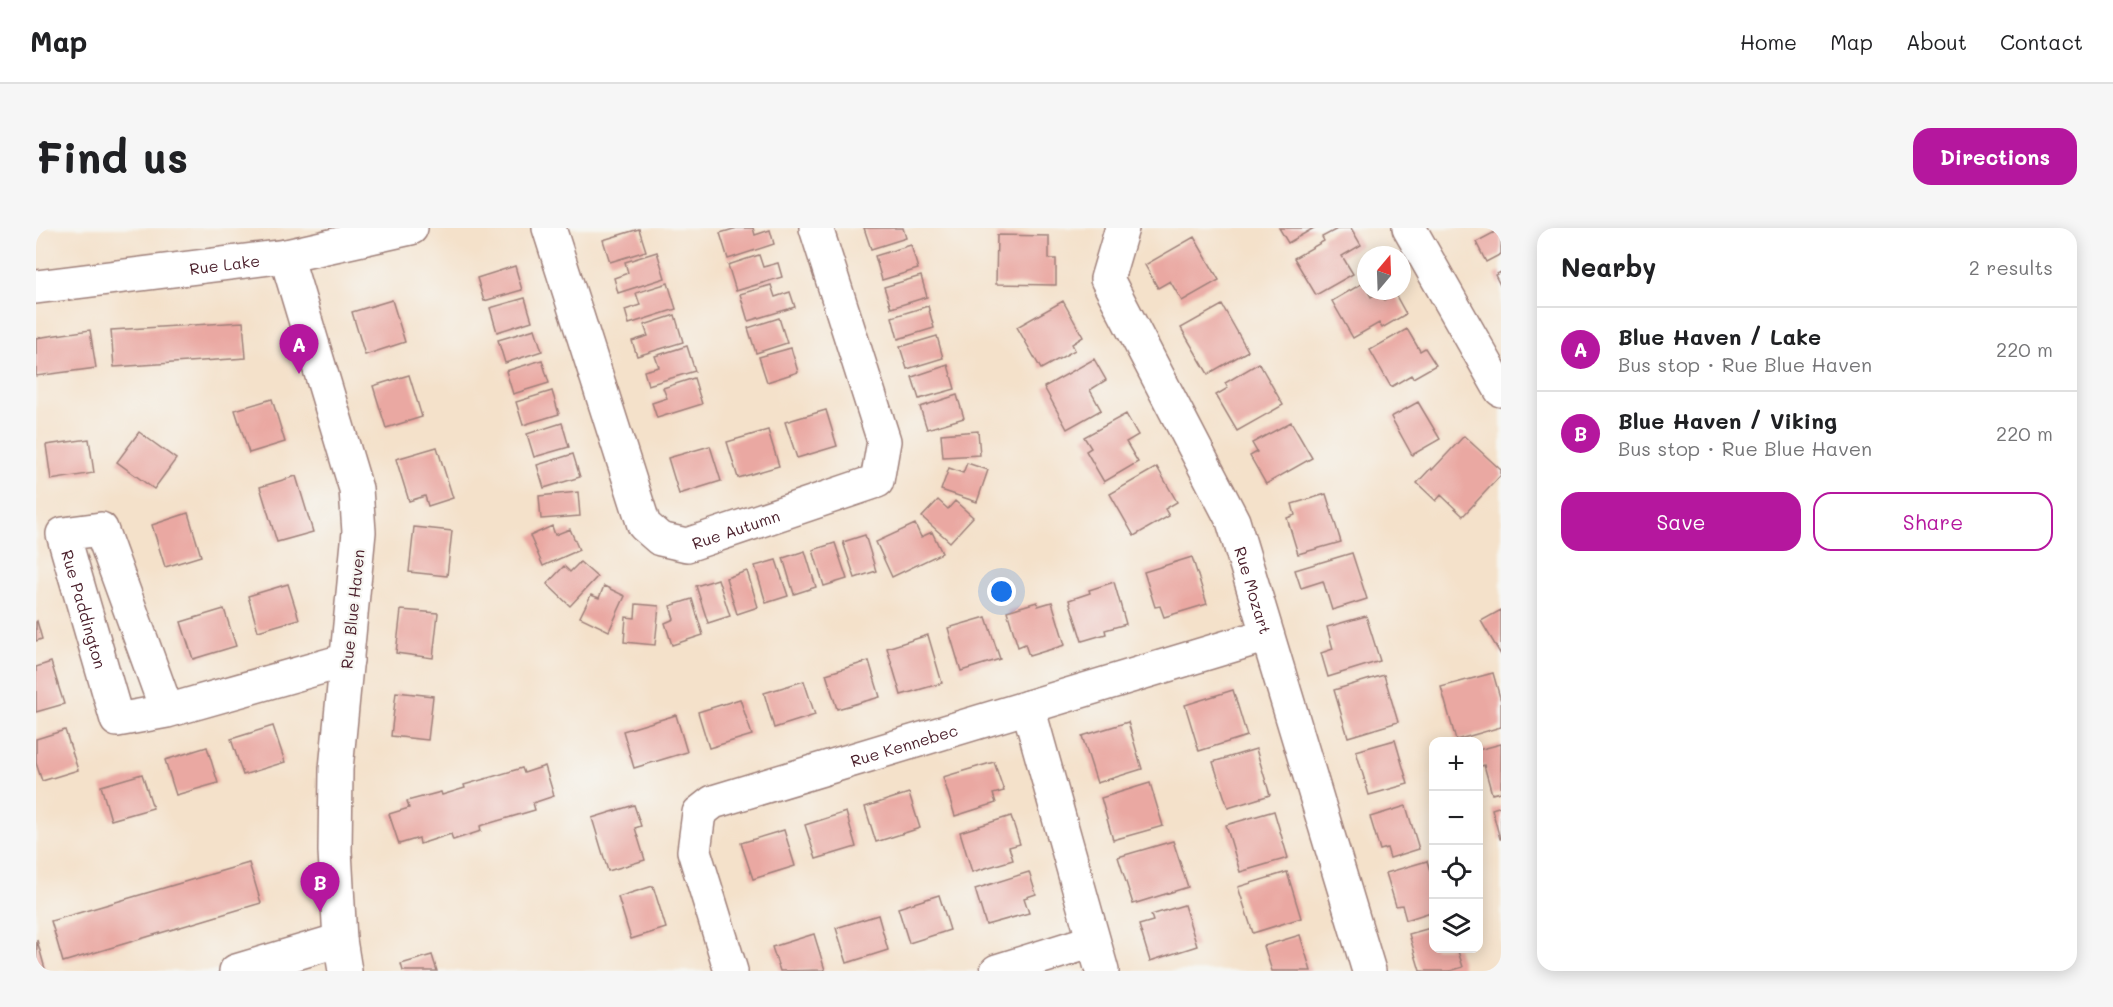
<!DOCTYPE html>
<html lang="en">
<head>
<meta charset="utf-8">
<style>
	:root { --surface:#fff; --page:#f6f6f6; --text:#202124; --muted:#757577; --line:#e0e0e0; --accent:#b5179e }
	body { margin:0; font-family:Mali,sans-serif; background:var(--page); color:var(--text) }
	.controls { position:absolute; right:18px; bottom:18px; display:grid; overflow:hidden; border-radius:12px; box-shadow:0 3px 15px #0003 }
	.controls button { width:54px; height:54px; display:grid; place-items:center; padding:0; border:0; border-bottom:2px solid var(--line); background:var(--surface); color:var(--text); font:30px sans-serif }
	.compass { position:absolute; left:1321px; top:18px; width:54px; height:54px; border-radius:50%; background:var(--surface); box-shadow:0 3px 15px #0003; rotate:19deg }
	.you { position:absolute; left:966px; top:364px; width:21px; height:21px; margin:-15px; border:4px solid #fff; border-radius:50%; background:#1a73e8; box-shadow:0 0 0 9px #1a73e833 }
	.badge { display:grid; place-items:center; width:39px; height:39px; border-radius:50%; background:var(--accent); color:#fff; font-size:20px; font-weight:700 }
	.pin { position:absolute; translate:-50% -50px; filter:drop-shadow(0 2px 3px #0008) }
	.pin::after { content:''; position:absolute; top:32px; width:21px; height:18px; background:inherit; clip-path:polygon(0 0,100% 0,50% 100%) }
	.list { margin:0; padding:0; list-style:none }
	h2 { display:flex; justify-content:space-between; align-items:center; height:78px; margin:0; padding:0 24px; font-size:26px }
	h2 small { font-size:20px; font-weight:400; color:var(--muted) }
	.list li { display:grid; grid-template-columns:39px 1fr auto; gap:18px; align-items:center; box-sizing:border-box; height:84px; padding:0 24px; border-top:2px solid var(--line) }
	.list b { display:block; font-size:22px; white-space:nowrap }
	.list p { margin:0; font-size:20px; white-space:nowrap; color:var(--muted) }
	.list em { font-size:20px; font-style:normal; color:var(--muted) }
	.actions { display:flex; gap:12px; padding:18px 24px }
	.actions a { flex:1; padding:14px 0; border:2px solid var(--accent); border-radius:18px; text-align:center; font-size:21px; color:var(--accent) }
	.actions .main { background:var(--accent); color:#fff }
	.icon { flex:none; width:33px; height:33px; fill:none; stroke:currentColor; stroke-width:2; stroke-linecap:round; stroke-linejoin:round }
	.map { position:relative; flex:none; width:1465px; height:743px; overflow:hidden; border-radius:18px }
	header { display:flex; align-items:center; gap:36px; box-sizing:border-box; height:84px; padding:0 30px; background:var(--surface); border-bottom:2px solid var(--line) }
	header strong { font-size:28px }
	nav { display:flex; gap:33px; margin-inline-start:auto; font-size:21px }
	.intro { display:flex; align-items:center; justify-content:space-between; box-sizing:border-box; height:144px; padding:0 36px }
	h1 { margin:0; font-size:42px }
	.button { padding:15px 27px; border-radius:18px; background:var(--accent); color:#fff; font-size:21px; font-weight:700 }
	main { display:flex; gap:36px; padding:0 36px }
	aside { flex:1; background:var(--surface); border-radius:18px; box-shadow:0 3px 15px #0003 }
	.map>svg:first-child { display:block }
</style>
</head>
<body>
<header>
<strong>Map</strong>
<nav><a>Home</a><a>Map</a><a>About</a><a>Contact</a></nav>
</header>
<div class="intro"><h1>Find us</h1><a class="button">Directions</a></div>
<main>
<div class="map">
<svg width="1465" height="743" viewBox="0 0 1465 743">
	<rect width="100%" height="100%" fill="#f6f6f2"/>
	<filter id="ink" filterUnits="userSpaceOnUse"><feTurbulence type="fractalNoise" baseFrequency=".0167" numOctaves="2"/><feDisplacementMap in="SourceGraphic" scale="12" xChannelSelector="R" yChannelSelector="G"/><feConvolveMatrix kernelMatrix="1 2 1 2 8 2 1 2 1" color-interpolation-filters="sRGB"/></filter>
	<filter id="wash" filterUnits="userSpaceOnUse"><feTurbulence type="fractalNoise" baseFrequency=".008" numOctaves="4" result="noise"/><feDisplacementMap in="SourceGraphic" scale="24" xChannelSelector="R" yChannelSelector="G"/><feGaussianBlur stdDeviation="1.35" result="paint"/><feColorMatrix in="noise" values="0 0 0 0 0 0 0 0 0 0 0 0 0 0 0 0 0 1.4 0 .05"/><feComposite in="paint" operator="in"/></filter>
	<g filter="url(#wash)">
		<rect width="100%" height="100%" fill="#f4e1ca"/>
		<g id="blocks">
			<path fill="#eaa8a2" d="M 701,0 L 717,0 L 719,7 L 734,2 L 738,16 L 692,31 L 684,5 Z
				M 828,0 L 867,0 L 870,10 L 835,21 Z
				M 1243,0 L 1278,0 L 1252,15 Z
				M 1303,0 L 1315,0 L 1325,17 L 1306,28 L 1317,46 L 1280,67 L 1258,30 L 1288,13 L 1286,9 Z
				M 1459,0 L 1465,0 L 1465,26 L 1450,34 L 1440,14 L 1461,3 Z
				M 603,1 L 610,23 L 574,34 L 567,12 Z
				M 961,7 L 1013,8 L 1013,31 L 1020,31 L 1020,57 L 960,56 Z
				M 1158,9 L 1183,52 L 1146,73 L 1134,53 L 1122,60 L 1109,37 Z
				M 875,17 L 882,41 L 846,52 L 839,28 Z
				M 621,24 L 629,50 L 582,65 L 578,50 L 592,45 L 589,34 Z
				M 723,27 L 727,39 L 742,35 L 746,49 L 700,63 L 692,37 Z
				M 479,38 L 486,62 L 448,73 L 441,50 Z
				M 1465,44 L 1465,59 L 1459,47 Z
				M 885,48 L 891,69 L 855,80 L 848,59 Z
				M 632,55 L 640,81 L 593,96 L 589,82 L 604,77 L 600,65 Z
				M 1327,55 L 1335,69 L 1343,64 L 1348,72 L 1359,66 L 1370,86 L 1346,100 L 1343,95 L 1317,110 L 1296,73 Z
				M 735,57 L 739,69 L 754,64 L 759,79 L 712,93 L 704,66 Z
				M 489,70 L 496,93 L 461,104 L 454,80 Z
				M 356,72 L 369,114 L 329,127 L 316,84 Z
				M 1027,73 L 1047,109 L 1036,116 L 1039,122 L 1005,141 L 981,99 Z
				M 1186,77 L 1212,123 L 1172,146 L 1145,100 Z
				M 892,78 L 898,100 L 862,111 L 856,89 Z
				M 639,87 L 647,114 L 601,128 L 596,113 L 612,108 L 608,97 Z
				M 743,90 L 751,115 L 720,125 L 712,100 Z
				M 207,94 L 210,130 L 78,139 L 75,102 Z
				M 499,101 L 506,123 L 469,135 L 462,112 Z
				M 1371,101 L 1384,123 L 1389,120 L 1400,137 L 1377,150 L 1375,147 L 1355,159 L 1334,122 Z
				M 54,102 L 60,140 L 0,148 L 0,110 Z
				M 901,108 L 907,130 L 871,141 L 864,119 Z
				M 651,118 L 659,143 L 612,157 L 608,143 L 623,139 L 619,128 Z
				M 755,120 L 762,144 L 731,154 L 723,129 Z
				M 1058,131 L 1070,152 L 1054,162 L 1065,182 L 1031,201 L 1008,159 Z
				M 506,132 L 513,155 L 477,166 L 470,143 Z
				M 1223,135 L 1247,177 L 1201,203 L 1180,167 L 1192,160 L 1189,155 Z
				M 912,137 L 919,161 L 883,171 L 876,149 Z
				M 373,147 L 386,189 L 350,200 L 337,158 Z
				M 658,150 L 666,176 L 621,190 L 616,175 L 631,170 L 627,160 Z
				M 516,163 L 523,186 L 487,197 L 480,174 Z
				M 921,167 L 928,190 L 891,201 L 884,179 Z
				M 236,171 L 249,214 L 213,225 L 199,182 Z
				M 1382,174 L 1404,211 L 1376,227 L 1355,189 Z
				M 790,182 L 801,218 L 761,230 L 749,194 Z
				M 1090,186 L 1102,207 L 1090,214 L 1102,234 L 1068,254 L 1050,223 L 1055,220 L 1048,209 Z
				M 1255,194 L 1276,230 L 1230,256 L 1214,228 L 1221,224 L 1216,215 Z
				M 526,195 L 533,219 L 498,229 L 491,206 Z
				M 732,202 L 743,238 L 702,250 L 691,214 Z
				M 942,203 L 944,227 L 907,229 L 905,206 Z
				M 103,204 L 140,231 L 118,261 L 81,234 Z
				M 1428,208 L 1465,242 L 1465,247 L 1427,288 L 1405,267 L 1400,273 L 1381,255 L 1395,240 L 1396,242 Z
				M 53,211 L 58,245 L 15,252 L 10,217 Z
				M 674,218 L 685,253 L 643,266 L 632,230 Z
				M 401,219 L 417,270 L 392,278 L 389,268 L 373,273 L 360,231 Z
				M 537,226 L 544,249 L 508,260 L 501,237 Z
				M 931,235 L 952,242 L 941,274 L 905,262 L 913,240 L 927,245 Z
				M 1121,239 L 1141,274 L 1129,281 L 1133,288 L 1098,308 L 1074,266 Z
				M 260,248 L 277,304 L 241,314 L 224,259 Z
				M 542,264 L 544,288 L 505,291 L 503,268 Z
				M 1290,266 L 1305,314 L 1262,326 L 1251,290 L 1259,287 L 1256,276 Z
				M 902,272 L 912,281 L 919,273 L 937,289 L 914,314 L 886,289 Z
				M 152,285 L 165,328 L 129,339 L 116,297 Z
				M 879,296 L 885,309 L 896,304 L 906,325 L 856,349 L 840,314 Z
				M 516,298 L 519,307 L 534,301 L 543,322 L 507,338 L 494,308 Z
				M 378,299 L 416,303 L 411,348 L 373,344 Z
				M 829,307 L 840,343 L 819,350 L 807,314 Z
				M 799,315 L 811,351 L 788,358 L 777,322 Z
				M 769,323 L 780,359 L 758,366 L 747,330 Z
				M 1316,325 L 1331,371 L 1296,382 L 1287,353 L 1265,360 L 1259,342 Z
				M 1156,329 L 1171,376 L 1128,389 L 1124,378 L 1119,379 L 1108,344 Z
				M 740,332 L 752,368 L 730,375 L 719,338 Z
				M 544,334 L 561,349 L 534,378 L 511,356 L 528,338 L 534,344 Z
				M 711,343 L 722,379 L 701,386 L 690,350 Z
				M 682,351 L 694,388 L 672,395 L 660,358 Z
				M 1078,354 L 1090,396 L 1069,402 L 1070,406 L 1046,413 L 1033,372 L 1054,365 L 1053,362 Z
				M 252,356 L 263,391 L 222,403 L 212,368 Z
				M 568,358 L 589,368 L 573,403 L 544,389 L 555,367 L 563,370 Z
				M 656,371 L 667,407 L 636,417 L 629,395 L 638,391 L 634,378 Z
				M 1001,374 L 1002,378 L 1016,374 L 1029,417 L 993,428 L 989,416 L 982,419 L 971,383 Z
				M 600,376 L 623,378 L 619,417 L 588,414 L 590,389 L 599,390 Z
				M 188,381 L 200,418 L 157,431 L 145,394 Z
				M 365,382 L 402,385 L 397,430 L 360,425 Z
				M 1465,382 L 1465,427 L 1445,393 Z
				M 1330,388 L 1344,433 L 1292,449 L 1285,425 L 1297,421 L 1291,399 Z
				M 950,389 L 964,431 L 925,443 L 912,400 Z
				M 1,393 L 6,411 L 0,413 L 0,394 Z
				M 892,407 L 906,455 L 865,467 L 851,420 Z
				M 833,433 L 844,469 L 801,481 L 790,446 Z
				M 15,434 L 28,476 L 0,484 L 0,439 Z
				M 1457,445 L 1465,473 L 1465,499 L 1420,512 L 1405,459 Z
				M 1348,447 L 1362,494 L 1312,509 L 1298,462 Z
				M 768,453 L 779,487 L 738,500 L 728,465 Z
				M 1197,462 L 1211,508 L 1163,523 L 1149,477 Z
				M 360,464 L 397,468 L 392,512 L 355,508 Z
				M 704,471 L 716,507 L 673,520 L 662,484 Z
				M 640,487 L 651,524 L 598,540 L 587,503 Z
				M 1092,494 L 1106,541 L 1061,555 L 1046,508 Z
				M 237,498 L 249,534 L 207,547 L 195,511 Z
				M 29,502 L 42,542 L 6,553 L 0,535 L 0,511 Z
				M 1359,512 L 1372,556 L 1333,567 L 1320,523 Z
				M 1465,516 L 1465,564 L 1456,566 L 1448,537 L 1443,539 L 1442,522 Z
				M 171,519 L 182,555 L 140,567 L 129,532 Z
				M 1220,521 L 1234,567 L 1192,580 L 1177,534 Z
				M 958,534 L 968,563 L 957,566 L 960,575 L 919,588 L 907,549 Z
				M 509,538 L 518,568 L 497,575 L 499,582 L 444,598 L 445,603 L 417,612 L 415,606 L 384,616 L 383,610 L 363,616 L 353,586 L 373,580 L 371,573 L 405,564 L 406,567 L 429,560 L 428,557 L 486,540 L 488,545 Z
				M 106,546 L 117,580 L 75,592 L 65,558 Z
				M 1114,555 L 1127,598 L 1077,612 L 1065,570 Z
				M 873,565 L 884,600 L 840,614 L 829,579 Z
				M 598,577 L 605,598 L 599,600 L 609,632 L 572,643 L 556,590 Z
				M 1370,578 L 1383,621 L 1354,630 L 1351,620 L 1344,622 L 1334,589 Z
				M 1465,578 L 1465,611 L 1464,611 L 1456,581 Z
				M 1238,583 L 1252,630 L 1204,644 L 1190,597 Z
				M 810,584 L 820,619 L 780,631 L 769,597 Z
				M 975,588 L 984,616 L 973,619 L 977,632 L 936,644 L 924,604 Z
				M 748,602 L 759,638 L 717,651 L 705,615 Z
				M 1137,613 L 1152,659 L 1097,676 L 1082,629 Z
				M 1391,633 L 1398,655 L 1398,683 L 1370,692 L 1366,677 L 1360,678 L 1350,645 Z
				M 213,635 L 225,675 L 27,734 L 15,693 Z
				M 993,644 L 1000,666 L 988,670 L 993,685 L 950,697 L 939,661 Z
				M 1251,644 L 1265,690 L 1217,705 L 1202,659 Z
				M 617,658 L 630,700 L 595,711 L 582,669 Z
				M 903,667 L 914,702 L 873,715 L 862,680 Z
				M 1148,677 L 1161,718 L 1114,733 L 1103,697 L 1117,693 L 1115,687 Z
				M 842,687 L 852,722 L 811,735 L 800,700 Z
				M 1398,699 L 1398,720 L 1421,720 L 1427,739 L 1414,743 L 1384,743 L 1373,706 Z
				M 778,706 L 789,742 L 744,743 L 736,719 Z
				M 1264,707 L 1275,743 L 1236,743 L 1228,718 Z
				M 1,712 L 9,741 L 2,743 L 0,743 Z
				M 396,727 L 401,743 L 367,743 L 365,736 Z"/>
		</g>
	</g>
	<g filter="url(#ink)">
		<use href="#blocks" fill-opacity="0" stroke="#9f807a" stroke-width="1.5"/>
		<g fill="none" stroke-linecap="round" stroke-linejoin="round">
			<defs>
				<g id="minor">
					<path id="s1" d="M 513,0 L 608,297 L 624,311 L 651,317 L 841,253 L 848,213 L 780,0"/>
					<path id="s2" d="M 1086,0 L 1071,51 L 1197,293 L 1333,743"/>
					<path d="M 1373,0 L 1465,162"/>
					<path d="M 250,28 L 320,261 L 323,304 L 300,541 L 299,623 L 304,712 L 309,743"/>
					<path id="s3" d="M 0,59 L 250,28 L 375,0"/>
					<path d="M 992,479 L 1066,743"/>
					<path id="s4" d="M 131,483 L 65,301 L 27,306 L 81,492 L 131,483 L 311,432"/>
					<path d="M 200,743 L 304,712"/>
					<path id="s5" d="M 695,743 L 658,623 L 663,585 L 677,574 L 1231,407"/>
					<path d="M 961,743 L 1057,713"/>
				</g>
			</defs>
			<use href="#minor" stroke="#9f807a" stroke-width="36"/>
			<use href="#minor" stroke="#fff" stroke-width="33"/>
		</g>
	</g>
	<g text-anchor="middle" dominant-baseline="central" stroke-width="4.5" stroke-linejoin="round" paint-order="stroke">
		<g font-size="16" fill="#4a1f2b" stroke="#f6f6f2">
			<text stroke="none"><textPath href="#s3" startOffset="190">Rue Lake</textPath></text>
			<text stroke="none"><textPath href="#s1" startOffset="412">Rue Autumn</textPath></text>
			<text stroke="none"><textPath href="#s2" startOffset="398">Rue Mozart</textPath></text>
			<text stroke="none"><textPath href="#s4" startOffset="310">Rue Paddington</textPath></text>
			<text transform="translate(316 381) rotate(-84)">Rue Blue Haven</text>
			<text stroke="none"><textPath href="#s5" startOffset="381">Rue Kennebec</textPath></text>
		</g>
	</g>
</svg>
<div class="controls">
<button>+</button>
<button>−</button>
<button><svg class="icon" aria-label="locate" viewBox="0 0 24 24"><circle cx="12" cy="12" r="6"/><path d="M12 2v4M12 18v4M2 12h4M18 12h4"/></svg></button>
<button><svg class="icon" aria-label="layers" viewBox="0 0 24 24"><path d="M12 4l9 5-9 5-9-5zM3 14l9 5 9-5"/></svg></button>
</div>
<svg class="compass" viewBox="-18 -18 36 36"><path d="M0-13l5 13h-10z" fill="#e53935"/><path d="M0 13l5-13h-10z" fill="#757577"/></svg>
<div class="you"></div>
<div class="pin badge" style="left:263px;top:146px">A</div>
<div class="pin badge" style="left:284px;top:684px">B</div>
</div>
<aside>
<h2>Nearby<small>2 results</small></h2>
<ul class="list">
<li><span class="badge">A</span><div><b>Blue Haven / Lake</b><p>Bus stop · Rue Blue Haven</p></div><em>220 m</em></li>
<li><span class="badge">B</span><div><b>Blue Haven / Viking</b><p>Bus stop · Rue Blue Haven</p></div><em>220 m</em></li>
</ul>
<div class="actions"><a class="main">Save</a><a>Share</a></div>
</aside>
</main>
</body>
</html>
